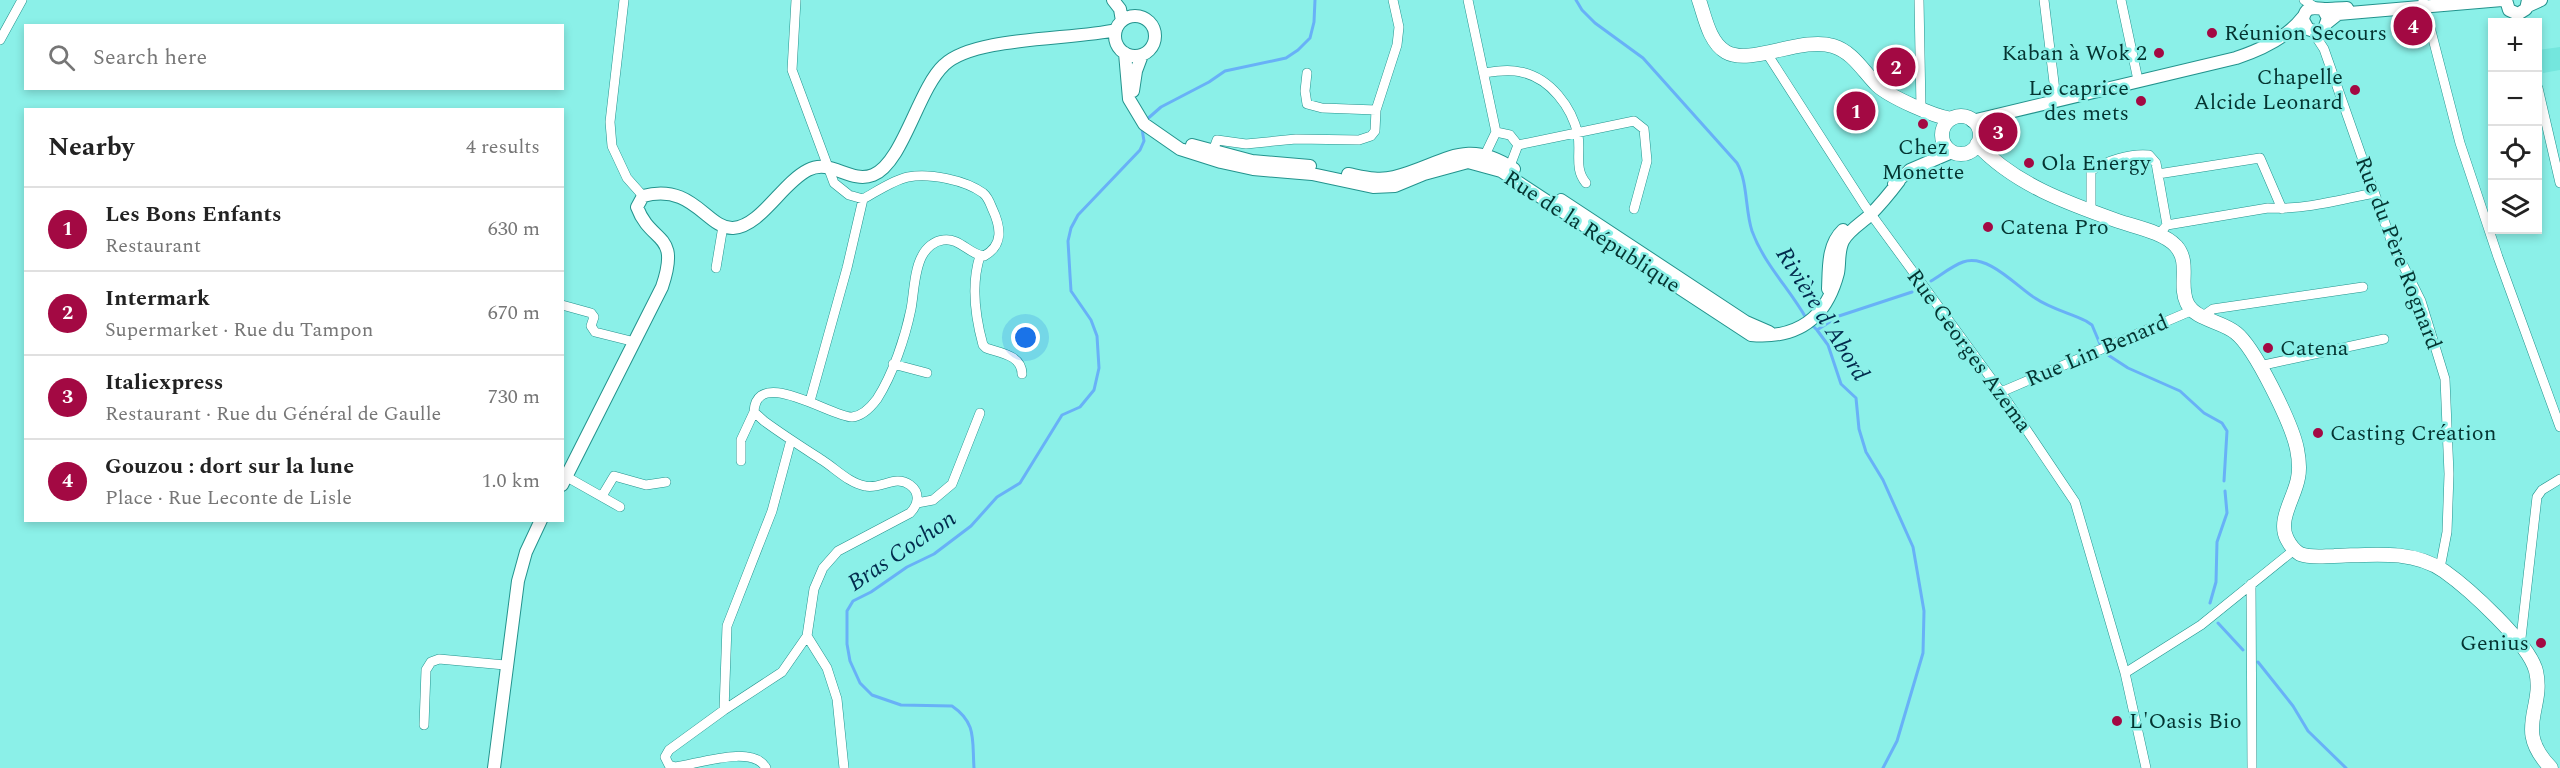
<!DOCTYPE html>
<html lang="en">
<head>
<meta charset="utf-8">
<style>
	:root { --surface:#fff; --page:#f6f6f6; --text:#222; --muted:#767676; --line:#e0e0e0; --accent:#a30943 }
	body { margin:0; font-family:Spectral,serif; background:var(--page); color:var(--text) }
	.controls { position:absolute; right:18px; top:18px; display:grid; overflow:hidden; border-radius:0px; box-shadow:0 3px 9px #0003 }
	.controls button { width:54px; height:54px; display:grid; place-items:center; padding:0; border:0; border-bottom:2px solid var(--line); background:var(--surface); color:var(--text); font:30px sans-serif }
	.you { position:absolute; left:1026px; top:338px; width:21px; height:21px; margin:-15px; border:4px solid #fff; border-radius:50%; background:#1a73e8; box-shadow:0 0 0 9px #1a73e833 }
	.badge { display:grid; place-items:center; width:39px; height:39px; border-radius:50%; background:var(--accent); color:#fff; font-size:20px; font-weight:700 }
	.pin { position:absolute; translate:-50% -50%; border:3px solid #fff; box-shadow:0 2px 6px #0006 }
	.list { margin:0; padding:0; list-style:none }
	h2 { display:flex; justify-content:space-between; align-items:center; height:78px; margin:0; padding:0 24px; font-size:26px }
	h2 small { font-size:20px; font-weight:400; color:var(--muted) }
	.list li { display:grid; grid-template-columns:39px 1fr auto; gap:18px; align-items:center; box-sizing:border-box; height:84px; padding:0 24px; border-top:2px solid var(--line) }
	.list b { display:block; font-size:22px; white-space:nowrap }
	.list p { margin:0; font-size:20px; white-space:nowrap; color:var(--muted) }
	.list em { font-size:20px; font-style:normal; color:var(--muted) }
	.icon { flex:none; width:33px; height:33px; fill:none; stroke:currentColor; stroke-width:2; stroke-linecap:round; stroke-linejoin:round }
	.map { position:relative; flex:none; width:2560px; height:768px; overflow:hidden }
	.search { position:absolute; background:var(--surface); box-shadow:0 3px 9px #0003; left:24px; top:24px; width:540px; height:66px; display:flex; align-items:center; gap:15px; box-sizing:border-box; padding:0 21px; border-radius:0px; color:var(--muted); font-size:22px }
	.panel { position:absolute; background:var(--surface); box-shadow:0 3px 9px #0003; left:24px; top:108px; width:540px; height:414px; border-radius:0px }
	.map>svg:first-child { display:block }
</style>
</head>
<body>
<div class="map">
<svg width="2560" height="768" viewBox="0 0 2560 768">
	<rect width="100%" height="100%" fill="#8bf0e8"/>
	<path fill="#74e6dd" d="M 2560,47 L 2560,70 L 2543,73 L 2539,50 Z"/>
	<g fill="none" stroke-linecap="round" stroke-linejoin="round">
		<path stroke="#68b1f7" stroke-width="3" d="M 1576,0 L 1582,10 L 1595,23 L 1643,58 L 1737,163 C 1748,182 1745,210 1752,231 C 1764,264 1789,288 1806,318
			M 1145,121 L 1161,107 L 1209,82 L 1225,71 L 1286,58 L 1298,50 L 1310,38 L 1314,22 L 1315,0
			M 1931,281 C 1941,275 1952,266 1963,262 C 1988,253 2017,287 2035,298 C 2051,309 2070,313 2086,321 L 2092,325 L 2100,344
			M 1810,323 L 1817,330 L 1828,345 L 1841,384 L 1856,398 L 1859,429 L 1866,452 L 1883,480 L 1913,547 L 1924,611 L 1923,653 L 1897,741 L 1883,768
			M 1817,330 L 1839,316 L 1912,292
			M 2105,353 L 2128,368 L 2180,391 L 2204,413 L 2222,423 L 2227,431 L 2224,481
			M 2210,603 L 2216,582 L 2217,542 L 2227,513 L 2225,491
			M 2218,623 L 2243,650
			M 2258,662 L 2293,706 L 2308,731 L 2346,768
			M 974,768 C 972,740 977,723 952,706 L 901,705 L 872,695 L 860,683 L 850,661 L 847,644 L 847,611 L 853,601 L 871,592 L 907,567 L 934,554 L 971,526 L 997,497 L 1020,483 L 1062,415 L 1080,407 L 1094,390 L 1099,368 L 1097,336 L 1091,320 L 1071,291 L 1070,275 L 1068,241 L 1071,228 L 1078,215 L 1140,150 L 1144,141 L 1142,129"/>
		<defs>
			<path id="street" d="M 624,0 L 610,122 L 612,146 L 627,178 L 643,196
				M 1468,0 L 1496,132
				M 1919,0 L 1921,108
				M 2044,0 L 2056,99
				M 2121,0 L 2138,80
				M 2304,0 L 2315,7
				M 2423,0 L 2460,143 L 2498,257 L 2560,427
				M 2313,32 L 2324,49 L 2392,243 L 2421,301 L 2445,379 L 2449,474 L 2447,532 L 2440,568
				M 0,40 L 22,0
				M 1766,52 L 1865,206 L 2001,392 L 2075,502 L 2125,673
				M 1307,73 L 1305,91 L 1307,104 L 1322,108 L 1376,110
				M 1484,73 C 1496,71 1509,69 1521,72 C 1550,78 1572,107 1578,135 C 1581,153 1574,169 1586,183
				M 2538,88 L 2560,183
				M 1496,132 L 1510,135 L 1518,145 L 1510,166 L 1506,168
				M 1518,145 L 1634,121 L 1644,129 L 1647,161 L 1634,209
				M 1212,154 L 1217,140 L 1246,144 L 1296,139 L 1359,140 L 1371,136 L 1375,131 L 1376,110 L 1397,45 L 1399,27 L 1393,0
				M 1487,160 L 1485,155 L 1496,132
				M 2158,174 L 2260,158 L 2282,209
				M 2091,211 L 2091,171 C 2105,161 2131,153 2149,155 L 2156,163 L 2167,225
				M 2158,235 L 2167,225 L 2268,208 C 2303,210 2340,200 2374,193
				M 980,256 C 971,284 975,316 983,345 L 986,348 C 1000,353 1022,355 1022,374
				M 716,268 L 723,226
				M 562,305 L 591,313 L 594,317 L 591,326 L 595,332 L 635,342
				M 2203,316 L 2213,309 L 2363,287
				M 893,364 L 927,373
				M 2259,366 L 2384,339
				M 2001,392 L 2193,310
				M 810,401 L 847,268 L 863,199
				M 741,461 L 741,440 L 754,412
				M 567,477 L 620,507
				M 602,496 L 614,476 L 646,485 L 666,482
				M 917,503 L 933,500 L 952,484 L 980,413
				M 2251,584 L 2252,768
				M 807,636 L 827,668 L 837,699 L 844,768
				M 2519,643 L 2521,638 L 2537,497 L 2542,490 L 2560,479
				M 724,710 L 727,626 L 772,511 L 791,440
				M 424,725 L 426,670 L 431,662 L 439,659 L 505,665
				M 766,768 C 753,744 698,764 675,767 L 669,765 L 665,757 L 669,750 L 724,710 L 782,672 L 807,636 L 814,589 L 823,568 L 838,551 L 910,513 C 918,505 921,493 910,485 C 895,474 881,490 865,486 C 849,483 836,469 822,460 C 802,447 783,435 764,421 L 754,412 C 756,365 833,418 852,417 C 863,416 871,407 877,399 C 893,374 905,338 911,309 C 914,293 914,271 922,256 C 926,248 934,241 943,240 C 959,237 970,255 984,256 C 1004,245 1001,227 992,208 C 990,203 988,197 983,193 C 965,180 930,173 908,177 C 893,180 876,192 863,199 L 849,195 L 834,183 L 792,70 L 796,0
				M 2146,768 L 2125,673 L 2201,625 L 2294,550"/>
			<path id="secondary" d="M 1113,0 L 1120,9 L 1122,21
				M 2506,0 L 2509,10 L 2518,14 L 2526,9 L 2528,0
				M 2528,6 L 2541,0
				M 2323,9 L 2328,18 L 2324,29 L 2317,32 L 2308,29 L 2303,20 C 2305,5 2314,8 2326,9 C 2332,9 2340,8 2347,8
				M1115 36a20 20 0 1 1 40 0a20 20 0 1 1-40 0Z
				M 2328,22 L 2338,14 L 2502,0
				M 1125,53 L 1129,99 L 1144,124 L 1180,149 L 1221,162 L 1253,169 L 1312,174 L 1373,187 L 1395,186 L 1424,174 L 1468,162 L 1501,171 L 1751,335 C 1797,339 1826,319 1838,273 C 1840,262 1838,251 1843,241 C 1848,231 1861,223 1869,216 C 1880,205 1890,193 1899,181
				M 1133,91 L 1136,71 L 1142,55
				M 1972,121 L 2236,58 C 2260,50 2287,38 2303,17
				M 1192,145 L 1252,161 L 1310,166
				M 1348,174 C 1364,177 1378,181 1394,177 C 1443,165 1464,136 1514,169
				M 1894,184 L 1910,170 L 1952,152
				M 1561,200 L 1746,322 L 1769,332
				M 1828,289 C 1829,269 1827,245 1843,230
				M 562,485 L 662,287 C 681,231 651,245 637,207 L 643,196 C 693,182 707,229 733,228 C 761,226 782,183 808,170 C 831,158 850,184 873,175 C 903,163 918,89 944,65 C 974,36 1073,40 1116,30
				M 494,768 L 518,581 L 526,552 L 541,520"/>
			<path id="primary" d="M 1699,0 C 1705,17 1709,42 1726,52 C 1750,66 1802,36 1833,46 C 1853,52 1863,71 1877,85 C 1890,97 1933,116 1951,119
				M1942 135a19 19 0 1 1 38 0a19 19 0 1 1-38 0Z
				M 1977,144 C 2014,184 2067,203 2118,221 C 2135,227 2163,232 2176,246 C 2191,263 2178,284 2187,303 C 2195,320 2222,321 2236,333 C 2255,348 2292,424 2297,449 C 2299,459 2300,469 2298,478 C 2295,497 2277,520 2287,539 C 2290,545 2295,551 2300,554 C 2310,558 2324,556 2334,556 C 2371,555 2412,549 2444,571 C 2468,588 2529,643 2536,671 C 2545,709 2513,729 2551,768"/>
		</defs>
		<use href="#street" stroke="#23938d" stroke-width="10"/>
		<use href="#secondary" stroke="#23938d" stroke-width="14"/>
		<use href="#primary" stroke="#23938d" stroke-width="15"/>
		<use href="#street" stroke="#fff" stroke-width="9"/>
		<use href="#secondary" stroke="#fff" stroke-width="12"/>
		<use href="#primary" stroke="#fff" stroke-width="14"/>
	</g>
	<g fill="#a30943" stroke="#8bf0e8" stroke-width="2">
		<circle cx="2212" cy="33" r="6"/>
		<circle cx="2159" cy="53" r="6"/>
		<circle cx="2355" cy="90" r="6"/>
		<circle cx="2141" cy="101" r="6"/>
		<circle cx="1923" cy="124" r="6"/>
		<circle cx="2029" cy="163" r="6"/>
		<circle cx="1988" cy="227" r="6"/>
		<circle cx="2268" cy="348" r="6"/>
		<circle cx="2318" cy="433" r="6"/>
		<circle cx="2541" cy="643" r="6"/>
		<circle cx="2117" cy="721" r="6"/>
	</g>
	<g text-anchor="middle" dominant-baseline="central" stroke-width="5" stroke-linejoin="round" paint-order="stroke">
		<g font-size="22" fill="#043431" stroke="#8bf0e8" text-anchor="start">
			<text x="2224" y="33">Réunion Secours</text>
			<text x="2147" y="53" text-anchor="end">Kaban à Wok 2</text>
			<text x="2343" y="77" text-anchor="end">Chapelle<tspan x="2343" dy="25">Alcide Leonard</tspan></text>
			<text x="2129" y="88" text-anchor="end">Le caprice<tspan x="2129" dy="25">des mets</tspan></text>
			<text x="1923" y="147" text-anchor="middle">Chez<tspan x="1923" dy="25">Monette</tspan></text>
			<text x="2041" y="163">Ola Energy</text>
			<text x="2000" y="227">Catena Pro</text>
			<text x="2280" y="348">Catena</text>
			<text x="2330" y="433">Casting Création</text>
			<text x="2529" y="643" text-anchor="end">Genius</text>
			<text x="2129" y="721">L'Oasis Bio</text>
		</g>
		<g font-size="22" fill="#043431" stroke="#8bf0e8">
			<text transform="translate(1592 232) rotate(33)">Rue de la République</text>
			<text transform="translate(2398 253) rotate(69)">Rue du Père Rognard</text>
			<text transform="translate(1969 351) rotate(54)">Rue Georges Azema</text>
			<text transform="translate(2097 351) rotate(-23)">Rue Lin Benard</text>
		</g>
		<g font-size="24" font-style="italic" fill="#022b4d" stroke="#8bf0e8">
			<text transform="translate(1822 314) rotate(58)">Rivière d'Abord</text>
			<text transform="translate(902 551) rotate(-34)">Bras Cochon</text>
		</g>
	</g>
</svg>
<div class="controls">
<button>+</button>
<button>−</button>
<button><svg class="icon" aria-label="locate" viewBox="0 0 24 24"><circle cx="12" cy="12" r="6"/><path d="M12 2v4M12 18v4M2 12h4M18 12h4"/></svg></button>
<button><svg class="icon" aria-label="layers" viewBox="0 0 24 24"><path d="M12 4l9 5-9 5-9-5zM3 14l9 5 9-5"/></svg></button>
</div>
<div class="you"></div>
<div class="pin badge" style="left:1856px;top:111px">1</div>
<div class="pin badge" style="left:1896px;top:67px">2</div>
<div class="pin badge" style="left:1998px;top:132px">3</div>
<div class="pin badge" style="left:2413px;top:26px">4</div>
<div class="search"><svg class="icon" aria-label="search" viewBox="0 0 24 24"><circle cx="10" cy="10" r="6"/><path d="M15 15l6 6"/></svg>Search here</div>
<section class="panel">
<h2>Nearby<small>4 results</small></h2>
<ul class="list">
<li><span class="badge">1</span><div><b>Les Bons Enfants</b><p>Restaurant</p></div><em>630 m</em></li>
<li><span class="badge">2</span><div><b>Intermark</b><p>Supermarket · Rue du Tampon</p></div><em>670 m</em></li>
<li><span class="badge">3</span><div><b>Italiexpress</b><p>Restaurant · Rue du Général de Gaulle</p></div><em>730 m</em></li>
<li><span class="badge">4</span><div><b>Gouzou : dort sur la lune</b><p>Place · Rue Leconte de Lisle</p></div><em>1.0 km</em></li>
</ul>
</section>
</div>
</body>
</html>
